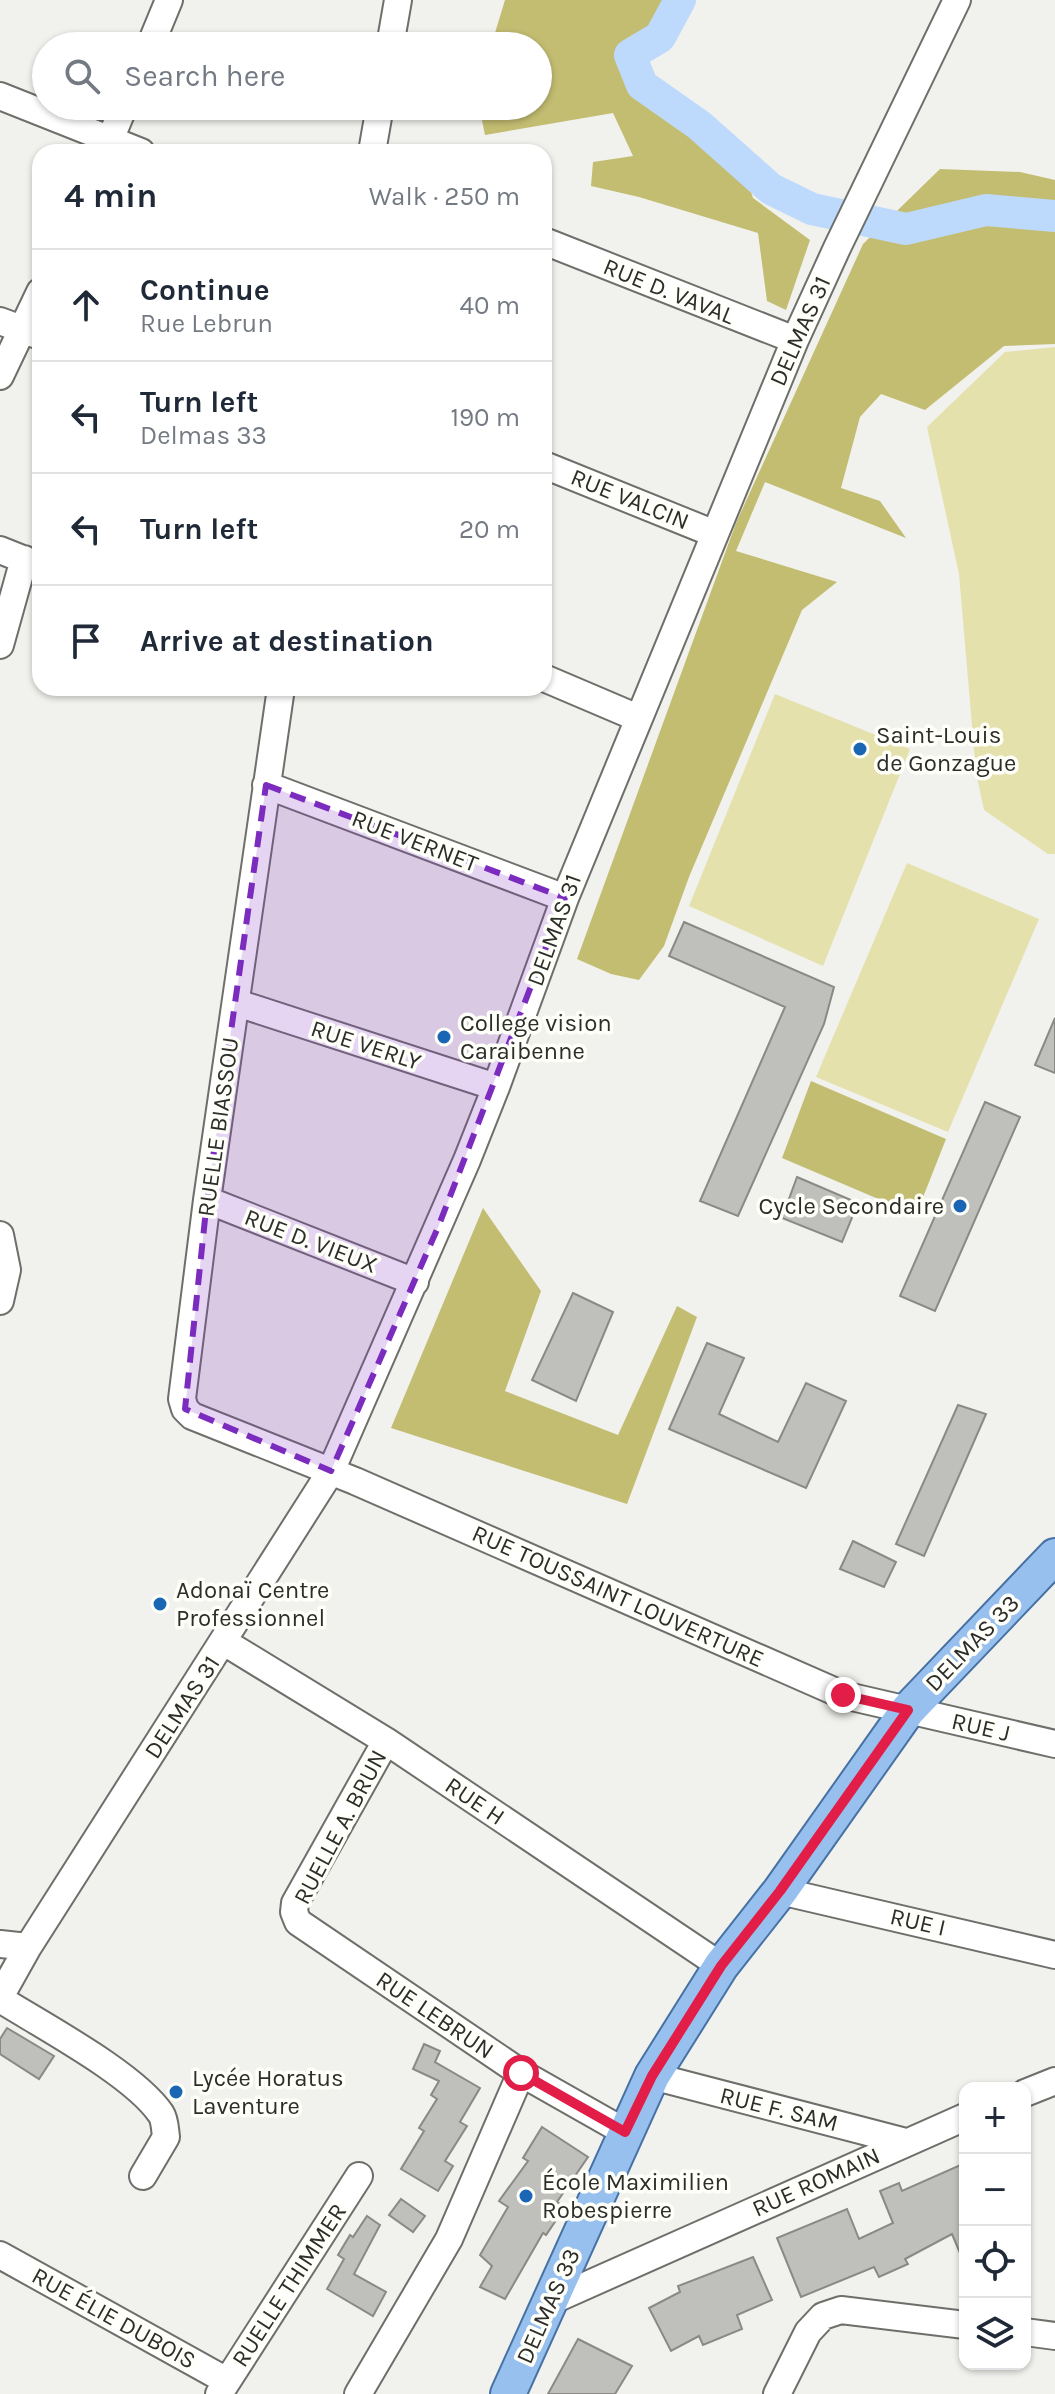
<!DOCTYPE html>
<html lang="en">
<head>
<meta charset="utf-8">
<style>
	:root { --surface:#fff; --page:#f2f2f3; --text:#1f2937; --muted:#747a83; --line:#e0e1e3 }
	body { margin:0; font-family:Karla,sans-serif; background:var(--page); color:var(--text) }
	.controls { position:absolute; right:24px; bottom:24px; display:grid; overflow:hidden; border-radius:16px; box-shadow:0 2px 6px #0004 }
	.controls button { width:72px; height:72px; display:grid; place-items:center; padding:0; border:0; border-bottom:2px solid var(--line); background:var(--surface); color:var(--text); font:40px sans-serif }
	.stop { position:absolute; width:24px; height:24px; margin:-18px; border:6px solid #e11d48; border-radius:50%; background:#fff }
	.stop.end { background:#e11d48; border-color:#fff; box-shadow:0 2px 8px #0008 }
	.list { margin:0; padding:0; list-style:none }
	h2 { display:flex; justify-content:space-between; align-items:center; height:104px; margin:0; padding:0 32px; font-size:34px }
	h2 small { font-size:26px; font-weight:400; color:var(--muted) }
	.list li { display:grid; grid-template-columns:52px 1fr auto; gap:24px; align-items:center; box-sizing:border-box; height:112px; padding:0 32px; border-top:2px solid var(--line) }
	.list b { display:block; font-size:30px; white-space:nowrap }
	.list p { margin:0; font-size:26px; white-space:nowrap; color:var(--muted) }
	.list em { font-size:26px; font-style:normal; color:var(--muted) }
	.icon { flex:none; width:44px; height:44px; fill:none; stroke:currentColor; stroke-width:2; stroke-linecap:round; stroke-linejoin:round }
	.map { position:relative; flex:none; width:1055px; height:2394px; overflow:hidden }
	.search { position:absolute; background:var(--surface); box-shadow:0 2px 6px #0004; left:32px; top:32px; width:520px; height:88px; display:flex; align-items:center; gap:20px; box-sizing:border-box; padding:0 28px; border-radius:44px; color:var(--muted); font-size:30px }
	.panel { position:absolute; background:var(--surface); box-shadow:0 2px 6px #0004; left:32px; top:144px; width:520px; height:552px; border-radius:24px }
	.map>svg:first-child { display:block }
</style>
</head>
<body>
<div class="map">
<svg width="1055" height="2394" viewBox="0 0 1055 2394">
	<rect width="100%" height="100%" fill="#f1f1ed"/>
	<path fill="#e5e1ad" d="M 1055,347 L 1055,854 L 1048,854 L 984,810 L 976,772 L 959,574 L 927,427 L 1005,352 Z
		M 775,694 L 910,749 L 823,966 L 689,906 Z
		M 907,863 L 1039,919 L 948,1132 L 816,1077 Z"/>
	<path fill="#c3bd72" d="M 505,0 L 675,0 L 658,32 L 621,52 L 631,87 L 698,128 L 743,168 L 753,198 L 810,240 L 786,310 L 767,301 L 758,233 L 639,197 L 591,186 L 593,162 L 633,156 L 613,113 L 485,135 L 479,106 L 538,106 L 538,46 L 491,46 Z
		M 940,169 L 1020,172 L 1055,180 L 1055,344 L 1004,346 L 925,410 L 881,394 L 860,417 L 841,488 L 880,501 L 906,538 L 765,482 L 736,551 L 837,582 L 802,610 L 689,877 L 664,946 L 639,980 L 611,974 L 577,959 L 736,523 L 863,244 Z
		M 811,1081 L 946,1139 L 916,1215 L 782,1158 Z
		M 483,1208 L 541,1291 L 505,1391 L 618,1435 L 677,1306 L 697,1317 L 627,1504 L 391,1428 Z"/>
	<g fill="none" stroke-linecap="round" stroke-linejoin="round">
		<path stroke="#bddafd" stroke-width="32" d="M 680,0 L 660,37 L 630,55 L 642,85 L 699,125 L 771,189 L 812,209 L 906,229 L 986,210 L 1055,216"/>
	</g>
	<path fill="#bfbfbb" stroke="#8a8985" stroke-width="2" d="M 684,922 L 834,987 L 824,1024 L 738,1216 L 700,1201 L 785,1007 L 669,956 Z
		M 1055,1018 L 1055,1073 L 1035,1065 Z
		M 985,1102 L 1020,1117 L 935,1311 L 900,1296 Z
		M 797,1177 L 858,1203 L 842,1242 L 782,1218 Z
		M 573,1293 L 613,1312 L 576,1401 L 532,1380 Z
		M 707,1343 L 744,1358 L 719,1414 L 778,1442 L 806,1383 L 846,1401 L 806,1488 L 669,1429 Z
		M 958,1405 L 986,1414 L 924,1556 L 896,1544 Z
		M 853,1541 L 896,1562 L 884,1587 L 840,1569 Z
		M 7,2028 L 54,2056 L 39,2079 L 0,2054 L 0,2039 Z
		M 424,2044 L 440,2051 L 435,2062 L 480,2088 L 460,2122 L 467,2126 L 445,2161 L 453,2166 L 438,2191 L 401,2169 L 424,2131 L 419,2128 L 437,2099 L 431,2095 L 439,2081 L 413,2069 Z
		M 542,2127 L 588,2157 L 557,2202 L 565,2207 L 546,2235 L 543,2233 L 505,2299 L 480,2287 L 492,2266 L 480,2255 L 508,2207 L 499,2201 L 528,2161 L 523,2158 Z
		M 965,2163 L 965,2265 L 952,2234 L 905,2259 L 908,2264 L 879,2277 L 874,2267 L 801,2297 L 777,2238 L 847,2209 L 859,2239 L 893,2223 L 880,2191 L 899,2183 L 902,2191 Z
		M 401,2199 L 425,2216 L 413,2232 L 389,2215 Z
		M 367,2216 L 380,2225 L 354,2274 L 386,2292 L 373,2316 L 327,2289 L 344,2259 L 338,2255 L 350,2235 L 353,2237 Z
		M 753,2257 L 772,2300 L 737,2315 L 742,2329 L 703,2345 L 699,2336 L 671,2351 L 649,2308 L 680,2292 L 678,2286 Z
		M 578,2339 L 632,2366 L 615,2394 L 548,2394 Z"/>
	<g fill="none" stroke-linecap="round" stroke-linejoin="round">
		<defs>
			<path id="minor" d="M 150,46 L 169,0
				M 390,46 L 398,0
				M 0,96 L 141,152
				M 105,152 L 124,106
				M 372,152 L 380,106
				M 544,241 L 795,340
				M 0,321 L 40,336
				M 0,376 L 40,292
				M 544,465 L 715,534
				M 0,550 L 40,566
				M 0,645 L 24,559
				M 544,678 L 638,718
				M 281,688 L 207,1200 L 182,1399 L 185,1409 L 192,1416 L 355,1481 L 843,1695 L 1055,1744
				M 266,785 L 565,898
				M 237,1003 L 496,1087
				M 207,1200 L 415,1282
				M 0,1235 L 7,1270 L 0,1301
				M 224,1642 L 386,1741 L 721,1966
				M 386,1741 L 295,1903 L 294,1912 L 298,1922 L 521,2073 L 625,2132
				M 780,1891 L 1055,1955
				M 0,1944 L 28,1947
				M 0,1997 L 28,1947 L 331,1471 L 467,1160 L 496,1087 L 565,898 L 795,340 L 837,248 L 957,0
				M 0,1999 C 43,2026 134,2074 161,2114 C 165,2120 165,2130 166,2137 L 143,2176
				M 652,2076 L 906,2142
				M 1025,2093 L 1055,2081
				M 0,2255 L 227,2381
				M 551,2301 L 965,2117
				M 1025,2332 L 1055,2336
				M 219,2394 L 359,2176
				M 358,2394 L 449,2239 L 521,2073
				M 777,2394 L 808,2332 L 823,2316 L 841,2310 L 965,2325"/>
			<path id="major" d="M 508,2394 L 652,2076 L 721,1966 L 780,1891 L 908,1710 L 1055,1556"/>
		</defs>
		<use href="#minor" stroke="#6e6e6a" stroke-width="30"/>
		<use href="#major" stroke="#4671a3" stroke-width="38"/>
		<use href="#minor" stroke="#fff" stroke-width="26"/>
		<use href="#major" stroke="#98c0ef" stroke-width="34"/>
	</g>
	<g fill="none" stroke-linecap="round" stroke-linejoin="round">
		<path stroke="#e11d48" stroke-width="10" d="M 521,2073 L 625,2132 L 652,2076 L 721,1966 L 780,1891 L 908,1710 L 843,1695"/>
	</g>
	<path fill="#7b2cbf" fill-opacity="0.2" stroke="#7b2cbf" stroke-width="6" stroke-dasharray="16 10" stroke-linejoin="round" d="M 266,785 L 565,898 L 439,1225 L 331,1471 L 185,1409 L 207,1200 Z"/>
	<g fill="#1a66b5" stroke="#fffffa" stroke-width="3">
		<circle cx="860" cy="749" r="8"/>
		<circle cx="444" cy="1037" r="8"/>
		<circle cx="960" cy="1206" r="8"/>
		<circle cx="160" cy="1604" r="8"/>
		<circle cx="176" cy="2092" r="8"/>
		<circle cx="526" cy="2196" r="8"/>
	</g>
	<g text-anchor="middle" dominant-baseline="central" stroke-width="7" stroke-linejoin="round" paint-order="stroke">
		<g font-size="24" fill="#2d2d2b" stroke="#fffffa">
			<text transform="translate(669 291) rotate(22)">RUE D. VAVAL</text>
			<text transform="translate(800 331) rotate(-66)">DELMAS 31</text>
			<text transform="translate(630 499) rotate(22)">RUE VALCIN</text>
			<text transform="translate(415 841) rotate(21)">RUE VERNET</text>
			<text transform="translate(554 930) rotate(-70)">DELMAS 31</text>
			<text transform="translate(366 1045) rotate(18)">RUE VERLY</text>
			<text transform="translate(218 1127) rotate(-82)">RUELLE BIASSOU</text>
			<text transform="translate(311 1241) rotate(21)">RUE D. VIEUX</text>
			<text transform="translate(618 1596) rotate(24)">RUE TOUSSAINT LOUVERTURE</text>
			<text transform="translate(972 1643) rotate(-46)">DELMAS 33</text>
			<text transform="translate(182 1707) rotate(-57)">DELMAS 31</text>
			<text transform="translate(981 1727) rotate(13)">RUE J</text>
			<text transform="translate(475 1801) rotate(34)">RUE H</text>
			<text transform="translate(340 1827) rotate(-62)">RUELLE A. BRUN</text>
			<text transform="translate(918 1922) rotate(13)">RUE I</text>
			<text transform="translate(435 2015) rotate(34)">RUE LEBRUN</text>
			<text transform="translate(779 2109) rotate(14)">RUE F. SAM</text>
			<text transform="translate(816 2182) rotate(-24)">RUE ROMAIN</text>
			<text transform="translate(289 2285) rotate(-57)">RUELLE THIMMER</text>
			<text transform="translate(548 2306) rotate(-66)">DELMAS 33</text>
			<text transform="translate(114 2318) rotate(29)">RUE ÉLIE DUBOIS</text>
		</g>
		<g font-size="24" fill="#2d2d2b" stroke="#fffffa" text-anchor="start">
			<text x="876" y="735">Saint-Louis<tspan x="876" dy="28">de Gonzague</tspan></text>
			<text x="460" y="1023">College vision<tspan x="460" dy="28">Caraibenne</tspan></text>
			<text x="944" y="1206" text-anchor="end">Cycle Secondaire</text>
			<text x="176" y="1590">Adonaï Centre<tspan x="176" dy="28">Professionnel</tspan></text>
			<text x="192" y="2078">Lycée Horatus<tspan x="192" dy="28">Laventure</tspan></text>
			<text x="542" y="2182">École Maximilien<tspan x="542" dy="28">Robespierre</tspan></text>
		</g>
	</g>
</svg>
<div class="controls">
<button>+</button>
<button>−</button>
<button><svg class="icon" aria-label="locate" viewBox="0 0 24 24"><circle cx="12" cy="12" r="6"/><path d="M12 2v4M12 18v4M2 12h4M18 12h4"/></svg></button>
<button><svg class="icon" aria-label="layers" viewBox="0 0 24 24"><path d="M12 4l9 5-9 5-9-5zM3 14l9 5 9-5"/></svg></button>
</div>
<div class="stop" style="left:521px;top:2073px"></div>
<div class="stop end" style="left:843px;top:1695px"></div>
<div class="search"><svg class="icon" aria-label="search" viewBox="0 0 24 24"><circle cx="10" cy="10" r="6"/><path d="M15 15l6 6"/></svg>Search here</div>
<section class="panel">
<h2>4 min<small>Walk · 250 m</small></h2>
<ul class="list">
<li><svg class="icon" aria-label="ahead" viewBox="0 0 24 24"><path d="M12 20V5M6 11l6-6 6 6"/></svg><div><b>Continue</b><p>Rue Lebrun</p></div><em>40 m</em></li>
<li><svg class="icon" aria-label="left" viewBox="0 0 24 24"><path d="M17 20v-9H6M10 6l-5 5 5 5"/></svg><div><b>Turn left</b><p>Delmas 33</p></div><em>190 m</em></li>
<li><svg class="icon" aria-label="left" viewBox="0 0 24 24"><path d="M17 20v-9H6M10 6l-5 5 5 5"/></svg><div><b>Turn left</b></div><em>20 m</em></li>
<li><svg class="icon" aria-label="arrive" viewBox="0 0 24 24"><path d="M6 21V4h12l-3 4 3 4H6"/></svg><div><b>Arrive at destination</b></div></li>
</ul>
</section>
</div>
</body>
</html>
